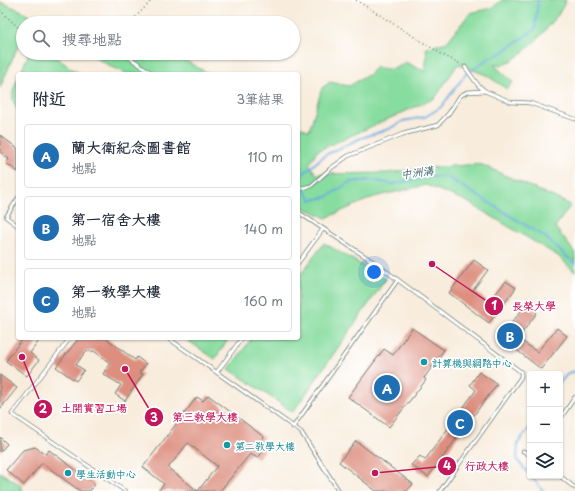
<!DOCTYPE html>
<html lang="zh-TW">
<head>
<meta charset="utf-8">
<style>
	:root { --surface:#fff; --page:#f2f2f3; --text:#1f2937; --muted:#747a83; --line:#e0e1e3; --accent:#1f6fb2 }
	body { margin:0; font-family:"Playpen Sans","LXGW WenKai TC",sans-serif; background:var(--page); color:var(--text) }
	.controls { position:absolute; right:12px; bottom:12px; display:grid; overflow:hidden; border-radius:4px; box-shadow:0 1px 3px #0004 }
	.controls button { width:36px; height:36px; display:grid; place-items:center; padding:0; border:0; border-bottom:1px solid var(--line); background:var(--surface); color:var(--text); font:20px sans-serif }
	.you { position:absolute; left:374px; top:272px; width:14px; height:14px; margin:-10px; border:3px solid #fff; border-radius:50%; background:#1a73e8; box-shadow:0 0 0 6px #1a73e833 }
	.badge { display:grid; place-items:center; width:26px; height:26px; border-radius:50%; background:var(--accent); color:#fff; font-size:13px; font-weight:700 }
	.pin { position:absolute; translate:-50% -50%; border:2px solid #fff; box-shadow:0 1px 4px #0006 }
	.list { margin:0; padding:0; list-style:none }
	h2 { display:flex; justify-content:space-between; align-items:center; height:52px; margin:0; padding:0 16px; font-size:17px }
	h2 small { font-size:13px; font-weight:400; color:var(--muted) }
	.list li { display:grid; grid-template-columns:26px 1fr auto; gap:12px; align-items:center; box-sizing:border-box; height:64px; margin:0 8px 8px; padding:0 8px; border:1px solid var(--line); border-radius:4px }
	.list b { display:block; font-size:15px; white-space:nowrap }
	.list p { margin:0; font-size:13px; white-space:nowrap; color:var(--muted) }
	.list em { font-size:13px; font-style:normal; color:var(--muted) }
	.icon { flex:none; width:22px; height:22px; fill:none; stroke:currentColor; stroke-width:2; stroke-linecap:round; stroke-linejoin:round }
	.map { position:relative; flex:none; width:575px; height:491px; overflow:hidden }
	.search { position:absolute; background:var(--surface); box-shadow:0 1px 3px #0004; left:16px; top:16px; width:284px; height:44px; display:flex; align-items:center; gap:10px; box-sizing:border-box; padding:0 14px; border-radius:22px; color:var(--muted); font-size:15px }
	.panel { position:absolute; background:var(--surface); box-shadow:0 1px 3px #0004; left:16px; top:72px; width:284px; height:268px; border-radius:4px }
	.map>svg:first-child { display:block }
</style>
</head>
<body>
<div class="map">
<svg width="575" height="491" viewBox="0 0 575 491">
	<rect width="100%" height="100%" fill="#fff"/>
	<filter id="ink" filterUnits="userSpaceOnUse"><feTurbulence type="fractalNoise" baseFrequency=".025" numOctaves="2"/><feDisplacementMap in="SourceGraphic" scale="8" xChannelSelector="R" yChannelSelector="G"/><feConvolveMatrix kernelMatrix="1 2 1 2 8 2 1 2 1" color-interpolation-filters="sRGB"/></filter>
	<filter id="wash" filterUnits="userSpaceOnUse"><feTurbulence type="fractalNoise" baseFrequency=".012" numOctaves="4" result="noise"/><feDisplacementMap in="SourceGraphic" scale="16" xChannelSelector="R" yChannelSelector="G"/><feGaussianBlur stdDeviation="0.9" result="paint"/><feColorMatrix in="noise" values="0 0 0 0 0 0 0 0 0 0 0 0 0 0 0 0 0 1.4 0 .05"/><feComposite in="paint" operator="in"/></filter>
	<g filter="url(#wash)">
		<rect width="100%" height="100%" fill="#f8ecdc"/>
		<path fill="#87dc9f" stroke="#538c6a" d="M 502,0 L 566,0 C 559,18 527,53 509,62 C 505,65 499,65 494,65 L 513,82 L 507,89 L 486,75 L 458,64 L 435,98 L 317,151 L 309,164 L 316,174 L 387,173 L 425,168 L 480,164 L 571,205 L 555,227 L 575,253 L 575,272 L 558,256 L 466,201 L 426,185 L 374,197 L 326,218 L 298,205 L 298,125 L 309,131 L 322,88 L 330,82 L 349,86 L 368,75 L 376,67 C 388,70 396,71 405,62 L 424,71 L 427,56 L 426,48 L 447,42 L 470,13 L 492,8 Z
			M 0,2 L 20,10 L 38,22 L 23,23 L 23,41 L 17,48 L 0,88 Z
			M 29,53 L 49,53 L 80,74 L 20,74 Z
			M 89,53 L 172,53 L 209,74 L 128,74 L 111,67 Z
			M 18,78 L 18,111 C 10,99 12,90 18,78 Z
			M 324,243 L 386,279 L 293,412 L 229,369 L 252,338 L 298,338 L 298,278 Z
			M 184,338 L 229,338 L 215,359 Z
			M 0,472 L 20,485 L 23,491 L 0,491 Z"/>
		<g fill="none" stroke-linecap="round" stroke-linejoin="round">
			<path stroke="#6cace0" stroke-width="2" d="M 298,178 L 325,155 L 361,138 L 389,129 L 403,121 L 425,117 L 441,107 L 465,75 L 489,58 L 500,54 L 535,29 L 538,0
				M 298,180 L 311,200 L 327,197 L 350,182 L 373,180 L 392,184 L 427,177 L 447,177 L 545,237 L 575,264
				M 560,383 L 568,373 L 575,371
				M 530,427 L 518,443 L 517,460 L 530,475
				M 531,476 L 543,491"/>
		</g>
		<g id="blocks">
			<path fill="#dd8e7f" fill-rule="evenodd" d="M 0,135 L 18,149 L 18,172 L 6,163 L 9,159 L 0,152 Z
				M 474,260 L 488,270 L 473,290 L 489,302 L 506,281 L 516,288 L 489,323 L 449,293 Z
				M 526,305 L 537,313 L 518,338 L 537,352 L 557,328 L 567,336 L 541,369 L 500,337 Z
				M 412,328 L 444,350 L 424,378 L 426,380 L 389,427 L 348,397 L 384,349 L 393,355 Z
				M 23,338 L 41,338 L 30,353 L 39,360 L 27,376 L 6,361 Z
				M 79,338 L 106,338 L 135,360 L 137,357 L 146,364 L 139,373 L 143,374 L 125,401 L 115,394 L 121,385 L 103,374 L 110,363 L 94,351 L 85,352 L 76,365 L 84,370 L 76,381 L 56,367 Z
				M 479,372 L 497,384 L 428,477 L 411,465 L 420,456 L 425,460 L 476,390 L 470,385 Z
				M 0,375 L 17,388 L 0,409 Z
				M 208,395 L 264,437 L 259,443 L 266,447 L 258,458 L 250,454 L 220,491 L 158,491 L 164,484 L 143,467 L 197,397 L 203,401 ZM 188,443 L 217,466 L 198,491 L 168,468 Z
				M 0,437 L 7,444 L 0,452 Z
				M 356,441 L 413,484 L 407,491 L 376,491 L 339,462 Z
				M 35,447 L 46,454 L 49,450 L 95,484 L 90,491 L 80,491 L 42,463 L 24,485 L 6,470 L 23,450 Z"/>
		</g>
	</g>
	<g filter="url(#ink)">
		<use href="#blocks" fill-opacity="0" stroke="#6b7a6f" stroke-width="1"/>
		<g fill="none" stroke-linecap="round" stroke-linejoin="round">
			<defs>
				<path id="service" d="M 123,53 L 153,74
					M 465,67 L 478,85 L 485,91 L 511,102 L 530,103 L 575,119
					M 298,189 L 311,186 L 330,169 L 348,156 L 403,134 L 438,125 L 449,113 L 460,96 L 467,92 L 485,91
					M 18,198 L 6,217 L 18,226
					M 298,212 L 378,265 L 521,372 L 521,377 L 440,491
					M 298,263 L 323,229
					M 70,338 L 12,414 L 125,491
					M 168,338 L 301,432 L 339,491
					M 217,372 L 242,338
					M 560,419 L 575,397
					M 293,427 L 397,281
					M 523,451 L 530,455
					M 560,476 L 575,488"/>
			</defs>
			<use href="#service" stroke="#6b7a6f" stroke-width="4.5"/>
			<path stroke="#6b7a6f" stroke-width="1.5" stroke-dasharray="1 3" stroke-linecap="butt" d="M 356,0 L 443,55 L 462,65
				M 0,10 L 23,32
				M 130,23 L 152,0"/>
			<use href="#service" stroke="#fff" stroke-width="3"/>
		</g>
	</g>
	<g fill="#0f9aa8" stroke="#fff" stroke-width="1.5">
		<circle cx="424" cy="362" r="4"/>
		<circle cx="227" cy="445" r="4"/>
		<circle cx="68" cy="473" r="4"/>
	</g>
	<g text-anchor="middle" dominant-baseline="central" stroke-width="3.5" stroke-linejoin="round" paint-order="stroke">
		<g font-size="10" fill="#0d838f" stroke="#fff" text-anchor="start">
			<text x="432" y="362">計算機與網路中心</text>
			<text x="235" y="445">第二教學大樓</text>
			<text x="76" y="473">學生活動中心</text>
		</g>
		<g font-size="11" font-style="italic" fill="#365e68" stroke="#fff">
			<text transform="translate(417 172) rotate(-8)">中洲溝</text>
		</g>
	</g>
	<path fill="none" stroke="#c2185b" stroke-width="1.5" d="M432 264L494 306M22 357L43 409M125 369L154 417M375 473L447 466"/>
	<g fill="#c2185b" stroke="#fff" stroke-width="1.5">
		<circle cx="432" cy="264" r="4"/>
		<circle cx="22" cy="357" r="4"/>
		<circle cx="125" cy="369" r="4"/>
		<circle cx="375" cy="473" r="4"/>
		<circle cx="494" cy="306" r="10"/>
		<circle cx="43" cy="409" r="10"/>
		<circle cx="154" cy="417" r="10"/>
		<circle cx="447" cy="466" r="10"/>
	</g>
	<g font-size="12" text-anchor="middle" font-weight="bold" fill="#fff">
		<text x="494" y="310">1</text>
		<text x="43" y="413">2</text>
		<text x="154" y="422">3</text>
		<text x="447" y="470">4</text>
	</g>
	<g font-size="11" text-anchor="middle" font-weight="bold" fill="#c2185b" stroke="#fff" stroke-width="3.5" stroke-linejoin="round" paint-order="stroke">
		<text x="534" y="310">長榮大學</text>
		<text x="94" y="412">土開實習工場</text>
		<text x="205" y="421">第三教學大樓</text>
		<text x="487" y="470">行政大樓</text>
	</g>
</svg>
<div class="controls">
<button>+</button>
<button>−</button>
<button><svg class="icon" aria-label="layers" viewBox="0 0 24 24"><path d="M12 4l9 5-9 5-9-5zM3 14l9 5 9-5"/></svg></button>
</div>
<div class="you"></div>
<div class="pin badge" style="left:387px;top:388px">A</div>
<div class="pin badge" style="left:510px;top:336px">B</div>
<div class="pin badge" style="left:460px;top:423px">C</div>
<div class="search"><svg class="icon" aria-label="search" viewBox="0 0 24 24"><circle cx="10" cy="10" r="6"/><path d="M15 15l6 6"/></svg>搜尋地點</div>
<section class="panel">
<h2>附近<small>3筆結果</small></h2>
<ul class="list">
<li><span class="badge">A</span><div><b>蘭大衛紀念圖書館</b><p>地點</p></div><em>110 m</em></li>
<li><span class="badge">B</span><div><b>第一宿舍大樓</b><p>地點</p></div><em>140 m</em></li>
<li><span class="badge">C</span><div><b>第一教學大樓</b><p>地點</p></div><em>160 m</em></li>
</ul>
</section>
</div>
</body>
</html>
